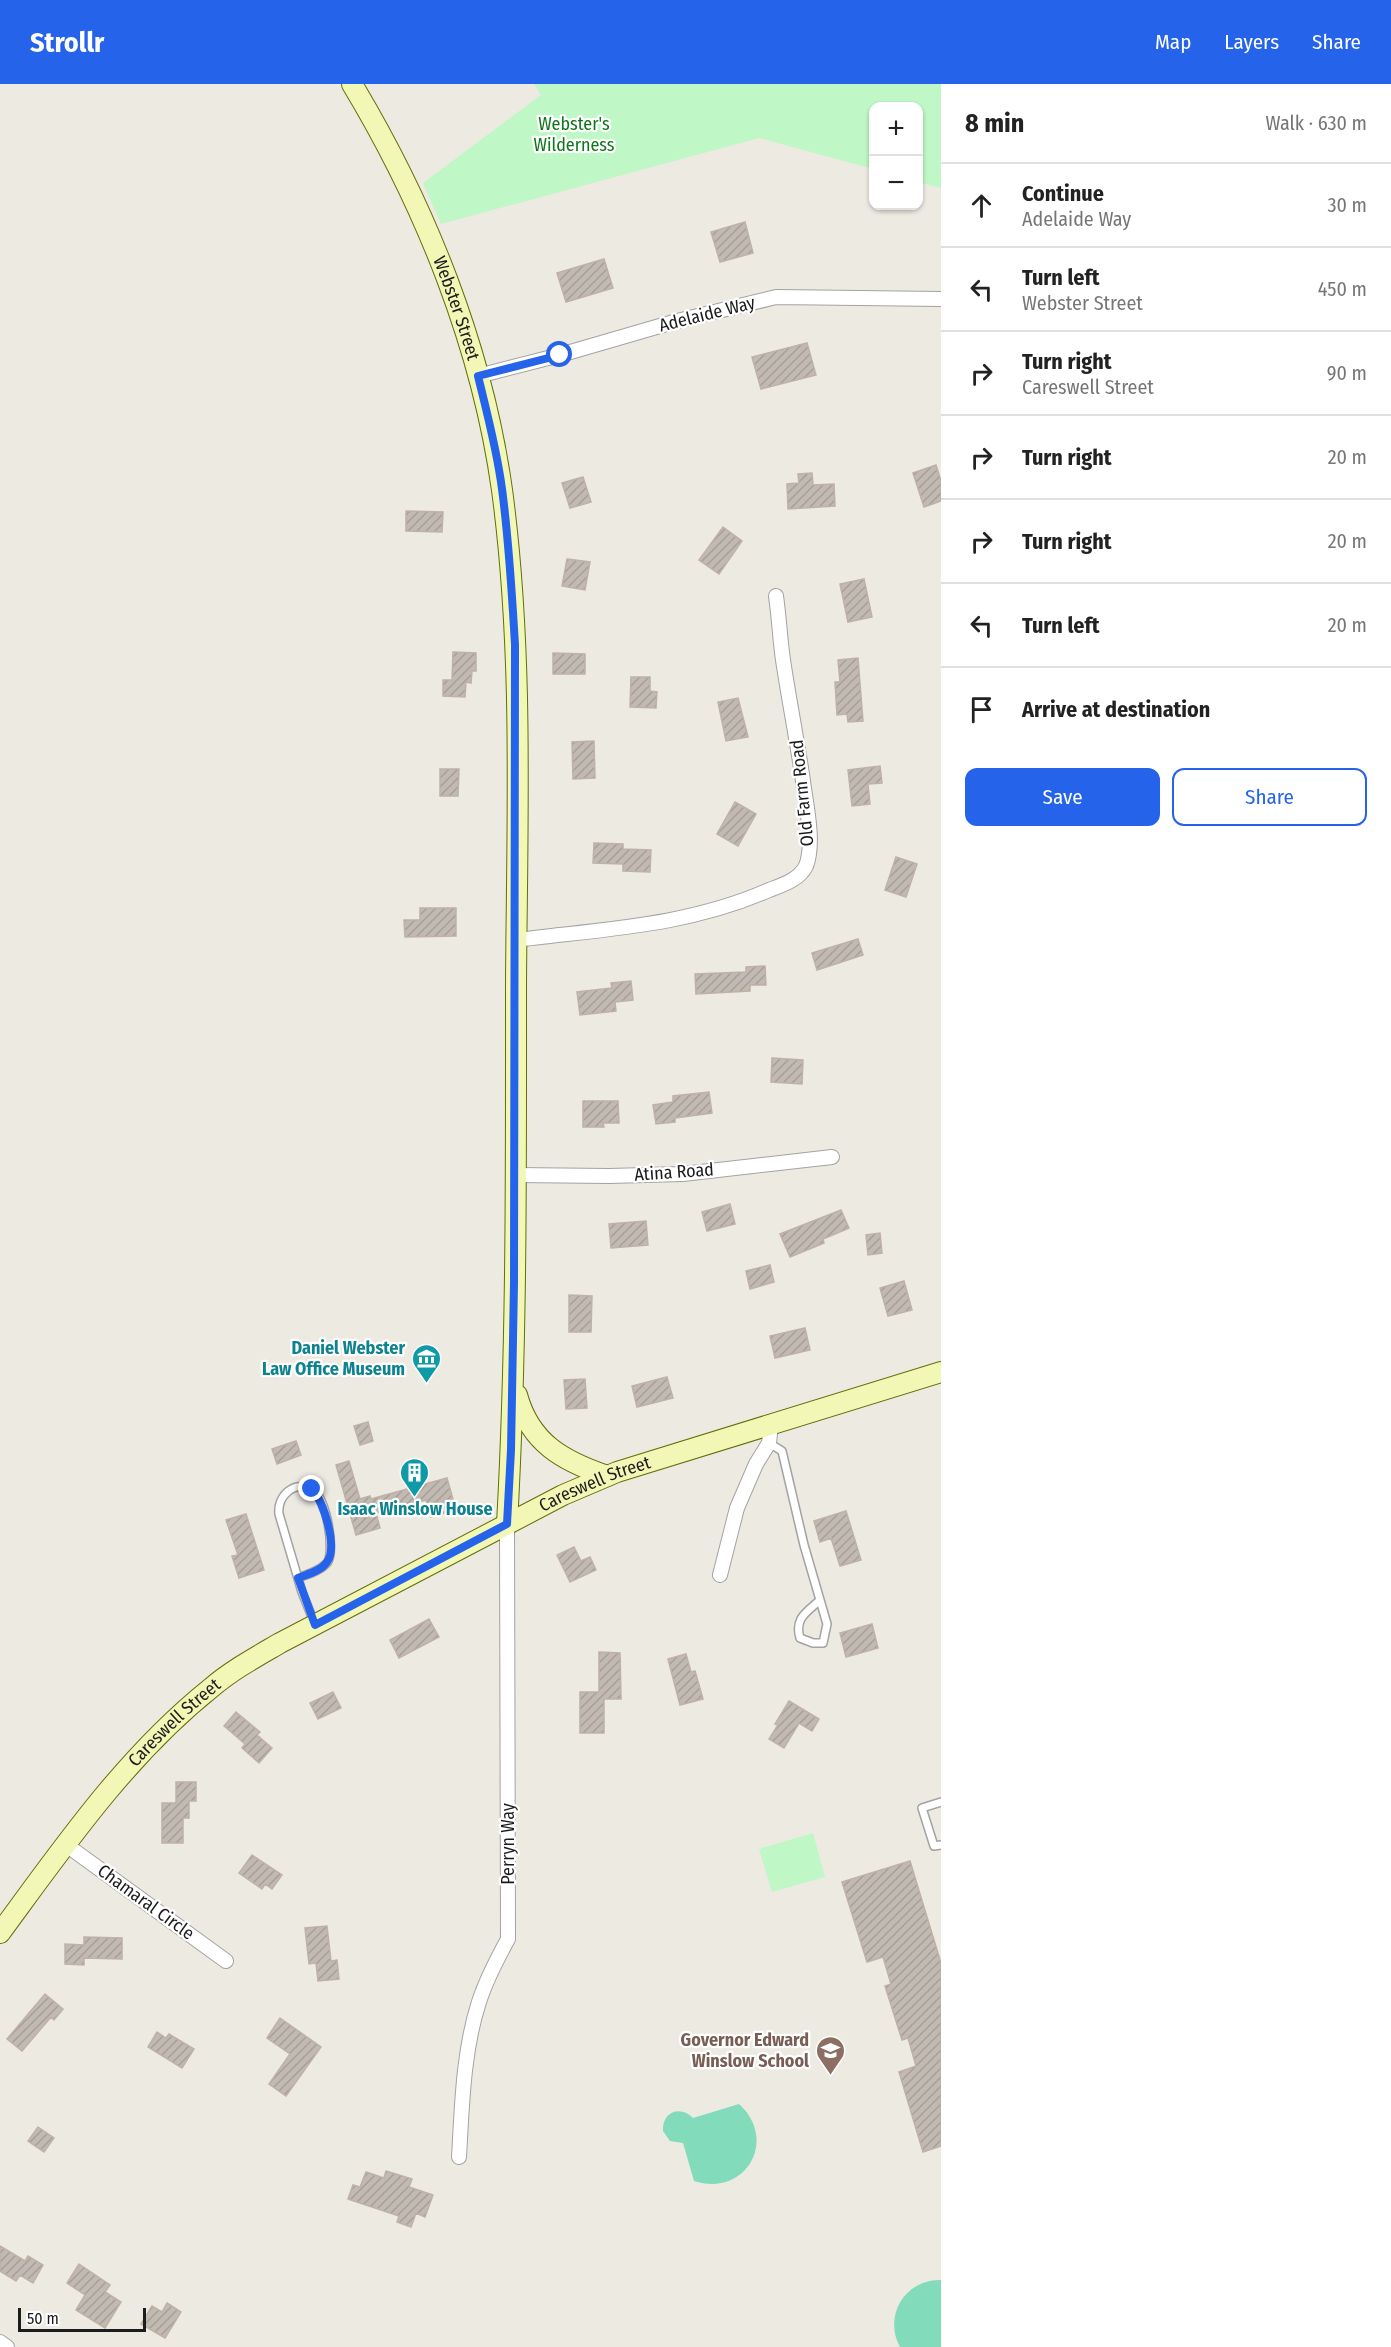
<!DOCTYPE html>
<html lang="en">
<head>
<meta charset="utf-8">
<style>
	:root { --surface:#fff; --page:#f2f2f2; --text:#222; --muted:#767676; --line:#e0e0e0; --accent:#2563eb }
	body { margin:0; font-family:"Fira Sans Condensed",sans-serif; background:var(--page); color:var(--text) }
	.controls { position:absolute; right:18px; top:18px; display:grid; overflow:hidden; border-radius:12px; box-shadow:0 2px 4px #0004 }
	.controls button { width:54px; height:54px; display:grid; place-items:center; padding:0; border:0; border-bottom:2px solid var(--line); background:var(--surface); color:var(--text); font:30px sans-serif }
	.scale { position:absolute; left:18px; bottom:15px; width:128px; box-sizing:border-box; padding-left:6px; border:3px solid #1c1c1c; border-top:0; font-size:16px; line-height:21px; white-space:nowrap; color:#1c1c1c; -webkit-text-stroke:4px #fff; paint-order:stroke }
	.stop { position:absolute; width:18px; height:18px; margin:-14px; border:4px solid #2563eb; border-radius:50%; background:#fff }
	.stop.end { background:#2563eb; border-color:#fff; box-shadow:0 2px 6px #0008 }
	.list { margin:0; padding:0; list-style:none }
	h2 { display:flex; justify-content:space-between; align-items:center; height:78px; margin:0; padding:0 24px; font-size:26px }
	h2 small { font-size:20px; font-weight:400; color:var(--muted) }
	.list li { display:grid; grid-template-columns:39px 1fr auto; gap:18px; align-items:center; box-sizing:border-box; height:84px; padding:0 24px; border-top:2px solid var(--line) }
	.list b { display:block; font-size:22px; white-space:nowrap }
	.list p { margin:0; font-size:20px; white-space:nowrap; color:var(--muted) }
	.list em { font-size:20px; font-style:normal; color:var(--muted) }
	.actions { display:flex; gap:12px; padding:18px 24px }
	.actions a { flex:1; padding:14px 0; border:2px solid var(--accent); border-radius:12px; text-align:center; font-size:21px; color:var(--accent) }
	.actions .main { background:var(--accent); color:#fff }
	.icon { flex:none; width:33px; height:33px; fill:none; stroke:currentColor; stroke-width:2; stroke-linecap:round; stroke-linejoin:round }
	.map { position:relative; flex:none; width:941px; height:2263px; overflow:hidden }
	header { display:flex; align-items:center; gap:36px; box-sizing:border-box; height:84px; padding:0 30px; background:var(--accent); color:#fff }
	header strong { font-size:28px }
	nav { display:flex; gap:33px; margin-inline-start:auto; font-size:21px }
	main { display:flex }
	aside { flex:1; background:var(--surface) }
	.map>svg:first-child { display:block }
</style>
</head>
<body>
<header>
<strong>Strollr</strong>
<nav><a>Map</a><a>Layers</a><a>Share</a></nav>
</header>
<main>
<div class="map">
<svg width="941" height="2263" viewBox="0 0 941 2263">
	<defs>
		<pattern id="building-hatch" width="6" height="6" patternUnits="userSpaceOnUse" patternTransform="scale(1.5)"><rect width="6" height="6" fill="#c2bab2"/><path d="M-1 1l2-2M0 6l6-6M5 7l2-2" fill="none" stroke="#a69f98"/></pattern>
	</defs>
	<rect width="100%" height="100%" fill="#edeae2"/>
	<path fill="#bff7c6" d="M 534,0 L 941,0 L 941,104 L 919,98 L 918,22 L 874,22 L 873,85 L 759,54 L 441,140 L 423,99 L 541,11 Z
		M 813,1749 L 825,1793 L 772,1808 L 759,1765 Z"/>
	<path fill="#82dbbb" d="M 739,2020 C 779,2056 745,2114 694,2097 L 683,2059 L 670,2057 L 663,2047 C 662,2028 680,2021 693,2034 Z
		M 941,2196 L 941,2263 L 900,2263 C 883,2232 905,2195 941,2196 Z"/>
	<path fill="url(#building-hatch)" stroke="#bfb1a5" stroke-width="1.5" d="M 745,138 L 753,169 L 720,178 L 711,148 Z
		M 604,175 L 613,204 L 566,218 L 557,189 Z
		M 807,259 L 816,291 L 761,305 L 752,273 Z
		M 936,381 L 941,397 L 941,417 L 924,423 L 913,389 Z
		M 812,389 L 813,401 L 834,400 L 835,422 L 788,425 L 787,400 L 799,399 L 798,390 Z
		M 583,393 L 591,418 L 570,424 L 562,399 Z
		M 406,427 L 443,428 L 442,448 L 406,447 Z
		M 723,443 L 742,457 L 719,490 L 699,476 Z
		M 567,475 L 590,478 L 585,506 L 562,502 Z
		M 864,495 L 872,533 L 848,538 L 840,500 Z
		M 453,568 L 476,569 L 476,587 L 472,587 L 471,599 L 466,598 L 465,613 L 443,612 L 443,596 L 452,596 Z
		M 553,569 L 585,570 L 585,590 L 553,590 Z
		M 858,574 L 863,637 L 848,638 L 847,630 L 837,631 L 835,598 L 840,598 L 838,576 Z
		M 631,593 L 650,593 L 650,607 L 657,608 L 656,624 L 630,623 Z
		M 738,614 L 748,653 L 726,657 L 718,618 Z
		M 594,657 L 595,694 L 573,695 L 572,658 Z
		M 880,682 L 882,699 L 868,700 L 870,720 L 852,722 L 848,686 Z
		M 440,685 L 459,685 L 458,712 L 440,712 Z
		M 735,718 L 756,730 L 738,762 L 717,750 Z
		M 594,759 L 623,760 L 623,765 L 651,766 L 650,788 L 623,787 L 623,780 L 593,779 Z
		M 896,773 L 917,780 L 906,813 L 885,806 Z
		M 420,824 L 456,824 L 456,852 L 405,853 L 404,836 L 420,836 Z
		M 858,855 L 863,871 L 817,886 L 812,869 Z
		M 765,882 L 766,901 L 750,901 L 750,907 L 696,910 L 695,890 L 746,888 L 746,883 Z
		M 631,897 L 633,916 L 615,918 L 616,927 L 580,931 L 577,908 L 612,904 L 611,899 Z
		M 772,974 L 803,976 L 802,1000 L 771,998 Z
		M 709,1008 L 712,1029 L 675,1034 L 675,1038 L 656,1040 L 653,1021 L 673,1018 L 673,1012 Z
		M 583,1017 L 618,1017 L 619,1039 L 603,1039 L 604,1043 L 583,1043 Z
		M 730,1120 L 735,1140 L 707,1147 L 702,1128 Z
		M 841,1126 L 849,1144 L 823,1155 L 824,1159 L 790,1173 L 780,1150 Z
		M 646,1137 L 648,1161 L 611,1164 L 609,1140 Z
		M 880,1149 L 882,1169 L 868,1171 L 866,1151 Z
		M 770,1181 L 774,1198 L 750,1205 L 746,1187 Z
		M 904,1197 L 912,1226 L 888,1232 L 880,1204 Z
		M 569,1211 L 592,1212 L 591,1248 L 569,1248 Z
		M 805,1244 L 810,1266 L 775,1274 L 770,1252 Z
		M 667,1293 L 673,1314 L 637,1323 L 632,1302 Z
		M 585,1295 L 587,1324 L 566,1325 L 564,1296 Z
		M 368,1338 L 373,1357 L 360,1361 L 354,1342 Z
		M 296,1357 L 301,1371 L 277,1380 L 272,1365 Z
		M 349,1377 L 360,1415 L 370,1412 L 371,1415 L 447,1394 L 456,1426 L 431,1433 L 426,1416 L 376,1429 L 380,1444 L 356,1451 L 336,1381 Z
		M 846,1427 L 861,1476 L 840,1482 L 831,1454 L 820,1458 L 814,1437 Z
		M 246,1430 L 264,1486 L 239,1494 L 232,1472 L 238,1471 L 226,1436 Z
		M 574,1463 L 581,1477 L 590,1473 L 596,1486 L 570,1498 L 557,1471 Z
		M 429,1535 L 439,1553 L 399,1574 L 390,1556 Z
		M 872,1540 L 878,1564 L 846,1573 L 840,1549 Z
		M 599,1568 L 620,1569 L 621,1615 L 604,1615 L 604,1649 L 580,1649 L 580,1608 L 599,1608 Z
		M 686,1570 L 691,1588 L 695,1587 L 703,1615 L 680,1621 L 668,1575 Z
		M 333,1608 L 341,1624 L 318,1635 L 310,1619 Z
		M 789,1617 L 819,1635 L 812,1647 L 799,1639 L 784,1664 L 769,1655 L 778,1641 L 775,1640 Z
		M 236,1628 L 260,1648 L 257,1651 L 272,1664 L 259,1679 L 242,1664 L 245,1660 L 224,1642 Z
		M 176,1698 L 196,1698 L 196,1717 L 189,1717 L 189,1734 L 183,1734 L 183,1759 L 162,1759 L 162,1719 L 176,1719 Z
		M 252,1771 L 282,1791 L 272,1805 L 265,1800 L 262,1805 L 239,1789 Z
		M 910,1777 L 941,1879 L 941,2062 L 923,2068 L 899,1988 L 916,1982 L 908,1954 L 902,1956 L 885,1902 L 891,1900 L 883,1873 L 867,1878 L 842,1798 Z
		M 327,1842 L 331,1877 L 337,1876 L 339,1895 L 318,1897 L 316,1879 L 309,1880 L 305,1844 Z
		M 84,1853 L 122,1854 L 122,1875 L 84,1874 L 84,1881 L 65,1880 L 65,1860 L 84,1861 Z
		M 45,1910 L 63,1925 L 54,1936 L 51,1933 L 22,1967 L 7,1955 Z
		M 280,1934 L 321,1963 L 286,2012 L 269,2000 L 290,1970 L 267,1954 Z
		M 157,1948 L 166,1954 L 169,1950 L 194,1965 L 182,1984 L 148,1963 Z
		M 38,2043 L 54,2054 L 44,2068 L 28,2057 Z
		M 386,2087 L 412,2095 L 409,2103 L 433,2111 L 425,2133 L 416,2129 L 411,2143 L 397,2138 L 399,2132 L 348,2115 L 353,2101 L 360,2103 L 366,2088 L 384,2094 Z
		M 0,2162 L 25,2177 L 28,2172 L 43,2181 L 33,2199 L 20,2191 L 16,2197 L 0,2187 Z
		M 79,2180 L 110,2201 L 105,2208 L 121,2218 L 105,2244 L 76,2226 L 85,2211 L 67,2199 Z
		M 167,2219 L 181,2228 L 165,2254 L 141,2240 L 152,2222 L 162,2228 Z"/>
	<g fill="none" stroke-linecap="round" stroke-linejoin="round">
		<defs>
			<path id="lane" d="M 769,1359 L 782,1367 L 804,1461 L 827,1540 L 823,1559 L 813,1559 L 800,1554 C 794,1534 807,1528 820,1516
				M 298,1494 C 308,1490 320,1487 327,1479 C 336,1467 326,1412 312,1405 C 293,1396 277,1413 279,1430 L 302,1508 L 314,1538
				M 941,1718 L 922,1724 L 934,1762 L 941,1761"/>
			<path id="street" d="M 478,292 L 560,271 L 677,237 L 776,213 L 941,215
				M 516,856 C 603,845 688,842 769,806 C 782,801 799,796 806,782 C 815,759 806,721 803,697 C 797,656 789,616 783,576 C 780,555 779,533 776,512
				M 515,1091 L 609,1092 L 683,1090 L 832,1073
				M 720,1491 L 737,1424 L 756,1380 L 769,1359 L 771,1340
				M 65,1760 L 226,1877
				M 459,2073 C 462,2022 463,1967 479,1918 C 486,1896 497,1875 508,1855 L 507,1440
				M 0,2258 L 7,2263"/>
			<g id="secondary">
				<path id="s1" d="M 352,0 C 426,123 482,263 502,406 C 524,569 517,736 516,901 C 516,1080 517,1260 507,1440"/>
				<path d="M 517,1311 C 530,1359 563,1377 607,1392"/>
				<path id="s2" d="M 0,1849 C 64,1762 126,1672 211,1604 C 232,1586 256,1573 280,1559 L 563,1411 L 617,1388 L 941,1288"/>
			</g>
		</defs>
		<use href="#lane" stroke="#a3a3a3" stroke-width="10"/>
		<use href="#street" stroke="#a3a3a3" stroke-width="16"/>
		<use href="#secondary" stroke="#616f08" stroke-width="22"/>
		<use href="#lane" stroke="#fff" stroke-width="7"/>
		<use href="#street" stroke="#fff" stroke-width="14"/>
		<use href="#secondary" stroke="#f2f7b6" stroke-width="20"/>
	</g>
	<g fill="none" stroke-linecap="round" stroke-linejoin="round">
		<path stroke="#2563eb" stroke-width="8" d="M 312,1405 C 324,1418 338,1463 327,1478 C 321,1487 308,1490 298,1494 L 315,1541 L 507,1440 L 511,1366 L 514,1199 L 515,561 C 512,509 509,457 502,405 C 497,366 487,329 478,292 L 560,271"/>
	</g>
	<defs>
		<symbol id="museum-pin" viewBox="-11 -11 22 30"><path d="M0 17L-7.5 6A9.5 9.5 0 1 1 7.5 6Z" fill="#0f9aa8" stroke="#fff"/><path d="M0-6L6-3V-2H-6V-3ZM-5-1h2V3h-2ZM-1-1h2V3h-2ZM3-1h2V3H3ZM-6 4H6V6H-6Z" fill="#fff"/></symbol>
		<symbol id="building-pin" viewBox="-11 -11 22 30"><path d="M0 17L-7.5 6A9.5 9.5 0 1 1 7.5 6Z" fill="#0f9aa8" stroke="#fff"/><path d="M-4-6H4V6H1V3H-1V6H-4ZM-2.5-4.3h1.7v1.8h-1.7ZM.8-4.3h1.7v1.8H.8ZM-2.5-1h1.7V.8h-1.7ZM.8-1h1.7V.8H.8Z" fill="#fff"/></symbol>
		<symbol id="school-pin" viewBox="-11 -11 22 30"><path d="M0 17L-7.5 6A9.5 9.5 0 1 1 7.5 6Z" fill="#8d6e63" stroke="#fff"/><path d="M0-5L7-2L0 1L-7-2ZM-4 1L0 2.5L4 1V4Q0 6-4 4Z" fill="#fff"/></symbol>
	</defs>
	<g fill-rule="evenodd">
		<use href="#museum-pin" x="410" y="1258" width="33" height="45"/>
		<use href="#building-pin" x="398" y="1372" width="33" height="45"/>
		<use href="#school-pin" x="814" y="1950" width="33" height="45"/>
	</g>
	<g text-anchor="middle" dominant-baseline="central" stroke-width="4.5" stroke-linejoin="round" paint-order="stroke">
		<g font-size="18" fill="#0e761a" stroke="#fff">
			<text x="574" y="40">Webster's<tspan x="574" dy="21">Wilderness</tspan></text>
		</g>
		<g font-size="18" fill="#1c1c1c" stroke="#fff">
			<text stroke="none"><textPath href="#s1" startOffset="248">Webster Street</textPath></text>
			<text transform="translate(707 230) rotate(-14)">Adelaide Way</text>
			<text transform="translate(802 709) rotate(-96)">Old Farm Road</text>
			<text transform="translate(674 1088) rotate(-4)">Atina Road</text>
			<text stroke="none"><textPath href="#s2" startOffset="760">Careswell Street</textPath></text>
			<text stroke="none"><textPath href="#s2" startOffset="274">Careswell Street</textPath></text>
			<text transform="translate(508 1760) rotate(-90)">Perryn Way</text>
			<text transform="translate(146 1818) rotate(36)">Chamaral Circle</text>
		</g>
		<g font-size="18" font-weight="bold" fill="#0d838f" stroke="#fff" text-anchor="end">
			<text x="405" y="1264">Daniel Webster<tspan x="405" dy="21">Law Office Museum</tspan></text>
			<text x="415" y="1425" text-anchor="middle">Isaac Winslow House</text>
		</g>
		<g font-size="18" font-weight="bold" fill="#785e54" stroke="#fff" text-anchor="end">
			<text x="809" y="1956">Governor Edward<tspan x="809" dy="21">Winslow School</tspan></text>
		</g>
	</g>
</svg>
<div class="controls">
<button>+</button>
<button>−</button>
</div>
<div class="scale">50 m</div>
<div class="stop" style="left:560px;top:271px"></div>
<div class="stop end" style="left:312px;top:1405px"></div>
</div>
<aside>
<h2>8 min<small>Walk · 630 m</small></h2>
<ul class="list">
<li><svg class="icon" aria-label="ahead" viewBox="0 0 24 24"><path d="M12 20V5M6 11l6-6 6 6"/></svg><div><b>Continue</b><p>Adelaide Way</p></div><em>30 m</em></li>
<li><svg class="icon" aria-label="left" viewBox="0 0 24 24"><path d="M17 20v-9H6M10 6l-5 5 5 5"/></svg><div><b>Turn left</b><p>Webster Street</p></div><em>450 m</em></li>
<li><svg class="icon" aria-label="right" viewBox="0 0 24 24"><path d="M7 20v-9h11M14 6l5 5-5 5"/></svg><div><b>Turn right</b><p>Careswell Street</p></div><em>90 m</em></li>
<li><svg class="icon" aria-label="right" viewBox="0 0 24 24"><path d="M7 20v-9h11M14 6l5 5-5 5"/></svg><div><b>Turn right</b></div><em>20 m</em></li>
<li><svg class="icon" aria-label="right" viewBox="0 0 24 24"><path d="M7 20v-9h11M14 6l5 5-5 5"/></svg><div><b>Turn right</b></div><em>20 m</em></li>
<li><svg class="icon" aria-label="left" viewBox="0 0 24 24"><path d="M17 20v-9H6M10 6l-5 5 5 5"/></svg><div><b>Turn left</b></div><em>20 m</em></li>
<li><svg class="icon" aria-label="arrive" viewBox="0 0 24 24"><path d="M6 21V4h12l-3 4 3 4H6"/></svg><div><b>Arrive at destination</b></div></li>
</ul>
<div class="actions"><a class="main">Save</a><a>Share</a></div>
</aside>
</main>
</body>
</html>
